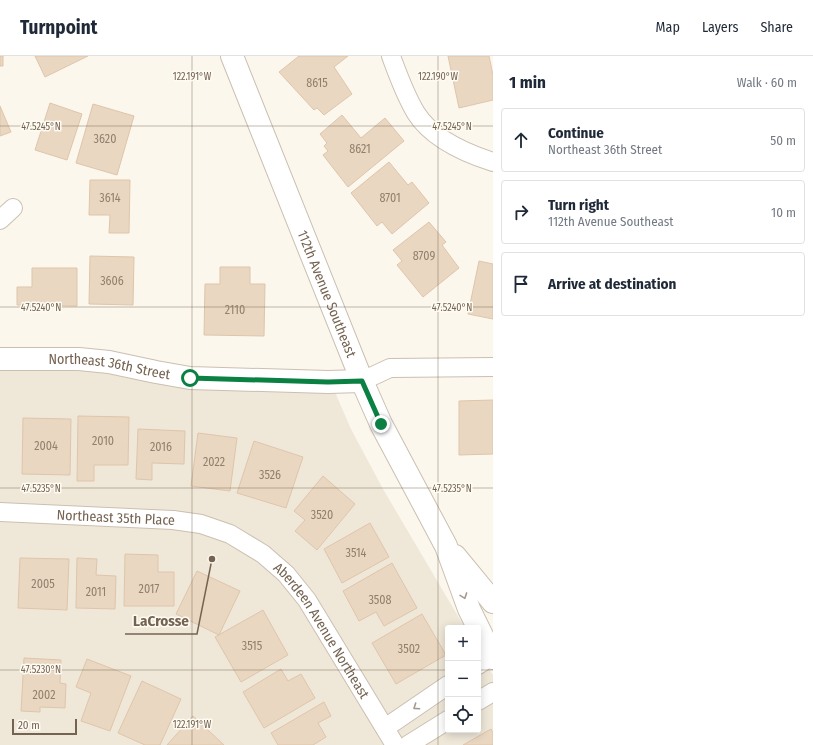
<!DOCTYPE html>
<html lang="en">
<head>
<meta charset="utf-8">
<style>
	:root { --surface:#fff; --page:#f6f6f7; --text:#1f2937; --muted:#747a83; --line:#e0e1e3 }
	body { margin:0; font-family:"Fira Sans Condensed",sans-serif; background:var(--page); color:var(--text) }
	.controls { position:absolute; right:12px; bottom:12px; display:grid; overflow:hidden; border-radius:4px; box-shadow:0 2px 10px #0003 }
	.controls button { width:36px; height:36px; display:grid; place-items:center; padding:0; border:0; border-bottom:1px solid var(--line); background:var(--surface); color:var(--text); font:20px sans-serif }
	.scale { position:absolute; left:12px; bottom:10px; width:65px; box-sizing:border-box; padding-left:4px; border:2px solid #756351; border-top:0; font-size:11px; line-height:14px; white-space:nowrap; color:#756351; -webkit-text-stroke:3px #fefbf3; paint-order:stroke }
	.stop { position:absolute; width:12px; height:12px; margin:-9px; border:3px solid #0b8043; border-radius:50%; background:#fff }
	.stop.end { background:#0b8043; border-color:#fff; box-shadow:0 1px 4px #0008 }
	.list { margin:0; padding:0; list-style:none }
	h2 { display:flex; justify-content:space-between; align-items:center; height:52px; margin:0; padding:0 16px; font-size:17px }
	h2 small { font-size:13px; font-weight:400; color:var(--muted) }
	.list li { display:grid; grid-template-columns:26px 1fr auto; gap:12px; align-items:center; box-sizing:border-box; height:64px; margin:0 8px 8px; padding:0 8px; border:1px solid var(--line); border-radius:4px }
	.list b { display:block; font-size:15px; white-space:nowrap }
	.list p { margin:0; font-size:13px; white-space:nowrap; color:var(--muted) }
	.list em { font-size:13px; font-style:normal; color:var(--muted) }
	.icon { flex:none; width:22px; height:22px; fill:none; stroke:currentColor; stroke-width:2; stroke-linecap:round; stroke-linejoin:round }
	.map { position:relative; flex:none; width:493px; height:689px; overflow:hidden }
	header { display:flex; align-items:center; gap:24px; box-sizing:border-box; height:56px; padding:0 20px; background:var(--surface); border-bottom:1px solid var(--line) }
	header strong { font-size:19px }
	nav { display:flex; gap:22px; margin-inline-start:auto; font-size:14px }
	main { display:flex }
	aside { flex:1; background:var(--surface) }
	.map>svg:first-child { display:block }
</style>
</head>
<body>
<header>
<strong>Turnpoint</strong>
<nav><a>Map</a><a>Layers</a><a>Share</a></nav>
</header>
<main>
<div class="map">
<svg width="493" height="689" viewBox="0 0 493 689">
	<rect width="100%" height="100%" fill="#fbf7ed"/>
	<path fill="#efe8d9" d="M 0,306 L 331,327 L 351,373 L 383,433 L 465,572 L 448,572 L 448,674 L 478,674 L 478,594 L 493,619 L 493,689 L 0,689 Z"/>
	<path fill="#e9d7c2" stroke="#dfc5a9" d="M 0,0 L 3,0 L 3,10 L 0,10 Z
		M 35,0 L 88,0 L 45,21 Z
		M 299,0 L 348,0 L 334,11 L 352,38 L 324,59 L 317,52 L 314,54 L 279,16 Z
		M 448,0 L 489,0 L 493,19 L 493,44 L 459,52 Z
		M 50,47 L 82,58 L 67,104 L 35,94 Z
		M 93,48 L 134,60 L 117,119 L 76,107 Z
		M 0,50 L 11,76 L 0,80 Z
		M 342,59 L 361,82 L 385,62 L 404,85 L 348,131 L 323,99 L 328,95 L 324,90 L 327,87 L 320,78 Z
		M 389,106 L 408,129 L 412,126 L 429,147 L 392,178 L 382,166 L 377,170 L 351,137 Z
		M 90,124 L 130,124 L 129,177 L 109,177 L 110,159 L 89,159 Z
		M 429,166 L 446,186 L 442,189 L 459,212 L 423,241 L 397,209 L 402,205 L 393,194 Z
		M 90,200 L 134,201 L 133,249 L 89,248 Z
		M 479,205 L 493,208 L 493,263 L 468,258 Z
		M 220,211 L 250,211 L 250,228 L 265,228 L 264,280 L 204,279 L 205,228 L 220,228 Z
		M 32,212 L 77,212 L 77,250 L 17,249 L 17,231 L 32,231 Z
		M 493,344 L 493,398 L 459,399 L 459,345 Z
		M 78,360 L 129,361 L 128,409 L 94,409 L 94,425 L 77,425 Z
		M 23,362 L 71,363 L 70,419 L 22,418 Z
		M 138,373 L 185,375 L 184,408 L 152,407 L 152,424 L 136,423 Z
		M 198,377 L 237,382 L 230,435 L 191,430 Z
		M 254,385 L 303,401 L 286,452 L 237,437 Z
		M 323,420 L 355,448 L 317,494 L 295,475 L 305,464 L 294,455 Z
		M 370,467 L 389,501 L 342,527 L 324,493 Z
		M 125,498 L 158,499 L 158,516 L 174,516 L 174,550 L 124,550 Z
		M 20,502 L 69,503 L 67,554 L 18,552 Z
		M 77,502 L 97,503 L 96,519 L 116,520 L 115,553 L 76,552 Z
		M 392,507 L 417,552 L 384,570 L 376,556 L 359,565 L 343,535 Z
		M 197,515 L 240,535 L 219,579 L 176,558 Z
		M 263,554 L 288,599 L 241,626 L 215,581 Z
		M 422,558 L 446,599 L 396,628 L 372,587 Z
		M 24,602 L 61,604 L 60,627 L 66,628 L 65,652 L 40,651 L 40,656 L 21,655 Z
		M 87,603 L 131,620 L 110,675 L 81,665 L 91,637 L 76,631 Z
		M 281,613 L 288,625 L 301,618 L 315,642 L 264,672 L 243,636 Z
		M 142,625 L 181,643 L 160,689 L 145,689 L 118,677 Z
		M 324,646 L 331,660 L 318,667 L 326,681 L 313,689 L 278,689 L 271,677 Z
		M 193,660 L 224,689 L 167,689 Z
		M 491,673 L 493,677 L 493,689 L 463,689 Z"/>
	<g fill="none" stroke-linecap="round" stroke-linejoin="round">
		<defs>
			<g id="minor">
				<path d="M 391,0 C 398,19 405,39 416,57 C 432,83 465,97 493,106"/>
				<path d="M 0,164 L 13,152"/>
				<path d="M 362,325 L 390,312 L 493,311"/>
				<path id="s1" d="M 0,456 L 173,464 L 201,468 L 230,478 L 263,498 L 286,518 L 307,544 L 395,689"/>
				<path d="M 478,609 L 492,600"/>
				<path d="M 478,645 L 493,636"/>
				<path d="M 385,672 L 448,629"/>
				<path d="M 408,689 L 448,664"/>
			</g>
			<g id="tertiary">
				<path id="s2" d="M 232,0 L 362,325 L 381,368 L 446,490 L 469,553 L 493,602"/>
				<path id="s3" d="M 0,303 L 79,303 L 109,306 L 156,316 L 190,322 L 328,326 L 362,325"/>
				<path d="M 455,500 L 493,546"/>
			</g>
		</defs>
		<use href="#minor" stroke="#cbbfb0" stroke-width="20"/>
		<use href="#tertiary" stroke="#cbbfb0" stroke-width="24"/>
		<use href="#minor" stroke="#fff" stroke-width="18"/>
		<use href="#tertiary" stroke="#fff" stroke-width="22"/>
	</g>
	<defs><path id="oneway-chevron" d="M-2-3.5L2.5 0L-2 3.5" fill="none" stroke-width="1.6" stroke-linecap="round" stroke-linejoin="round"/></defs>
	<g stroke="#a59a8e">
		<use href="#oneway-chevron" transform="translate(464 540) rotate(70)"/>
		<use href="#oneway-chevron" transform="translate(416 651) rotate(146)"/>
	</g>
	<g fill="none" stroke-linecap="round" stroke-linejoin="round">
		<path stroke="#0b8043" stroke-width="5" d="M 190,322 L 328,326 L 362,325 L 381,368"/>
	</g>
	<path fill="none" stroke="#756351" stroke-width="1" stroke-opacity="0.45" d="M 192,0 L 192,689M 438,0 L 438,689M 0,70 L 493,70M 0,251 L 493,251M 0,432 L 493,432M 0,614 L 448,614M 478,614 L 493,614"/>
	<g text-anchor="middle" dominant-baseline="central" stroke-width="3" stroke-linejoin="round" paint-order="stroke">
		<g font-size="12" fill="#92806d">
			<text x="317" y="27">8615</text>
			<text x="105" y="83">3620</text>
			<text x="360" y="93">8621</text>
			<text x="110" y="142">3614</text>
			<text x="390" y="142">8701</text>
			<text x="424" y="200">8709</text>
			<text x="112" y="225">3606</text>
			<text x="235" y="254">2110</text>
			<text x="103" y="385">2010</text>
			<text x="46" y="390">2004</text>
			<text x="161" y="391">2016</text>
			<text x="214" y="406">2022</text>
			<text x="270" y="419">3526</text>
			<text x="322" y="459">3520</text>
			<text x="356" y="497">3514</text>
			<text x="43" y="528">2005</text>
			<text x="149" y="533">2017</text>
			<text x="96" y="536">2011</text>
			<text x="380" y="544">3508</text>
			<text x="252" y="590">3515</text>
			<text x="409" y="593">3502</text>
			<text x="44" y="639">2002</text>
		</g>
		<g font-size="14" fill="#756351" stroke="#fefbf3">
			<text stroke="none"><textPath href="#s2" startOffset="256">112th Avenue Southeast</textPath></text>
			<text stroke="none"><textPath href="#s3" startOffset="110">Northeast 36th Street</textPath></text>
			<text stroke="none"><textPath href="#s1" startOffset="116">Northeast 35th Place</textPath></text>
			<text stroke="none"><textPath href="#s1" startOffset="368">Aberdeen Avenue Northeast</textPath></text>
		</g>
	</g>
	<g font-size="10" text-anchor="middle" fill="#756351" stroke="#fefbf3" stroke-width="3" stroke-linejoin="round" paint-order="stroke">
		<text x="192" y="24">122.191°W</text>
		<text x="438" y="24">122.190°W</text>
		<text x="41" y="74">47.5245°N</text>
		<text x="452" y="74">47.5245°N</text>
		<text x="41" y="255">47.5240°N</text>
		<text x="452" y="255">47.5240°N</text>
		<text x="41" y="436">47.5235°N</text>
		<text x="452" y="436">47.5235°N</text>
		<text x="41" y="617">47.5230°N</text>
		<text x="192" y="672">122.191°W</text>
	</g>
	<path fill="none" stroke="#756351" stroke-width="1.5" d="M212 503L197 578H125"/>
	<circle fill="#756351" stroke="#fefbf3" stroke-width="1.5" cx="212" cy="503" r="4"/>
	<g font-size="15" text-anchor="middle" font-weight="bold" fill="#756351" stroke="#fefbf3" stroke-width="3" stroke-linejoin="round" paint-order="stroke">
		<text x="161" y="570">LaCrosse</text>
	</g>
</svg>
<div class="controls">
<button>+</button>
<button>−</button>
<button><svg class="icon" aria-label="locate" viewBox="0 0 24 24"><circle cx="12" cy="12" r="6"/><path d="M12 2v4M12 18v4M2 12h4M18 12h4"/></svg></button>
</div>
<div class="scale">20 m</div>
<div class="stop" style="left:190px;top:322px"></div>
<div class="stop end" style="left:381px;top:368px"></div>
</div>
<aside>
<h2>1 min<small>Walk · 60 m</small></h2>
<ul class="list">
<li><svg class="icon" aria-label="ahead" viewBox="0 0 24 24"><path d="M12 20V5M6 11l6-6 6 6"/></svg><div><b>Continue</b><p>Northeast 36th Street</p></div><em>50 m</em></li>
<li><svg class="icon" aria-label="right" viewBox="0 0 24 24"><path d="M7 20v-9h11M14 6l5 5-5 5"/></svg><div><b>Turn right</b><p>112th Avenue Southeast</p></div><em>10 m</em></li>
<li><svg class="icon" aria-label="arrive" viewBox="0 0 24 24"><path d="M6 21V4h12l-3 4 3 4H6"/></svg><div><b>Arrive at destination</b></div></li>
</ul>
</aside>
</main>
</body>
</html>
